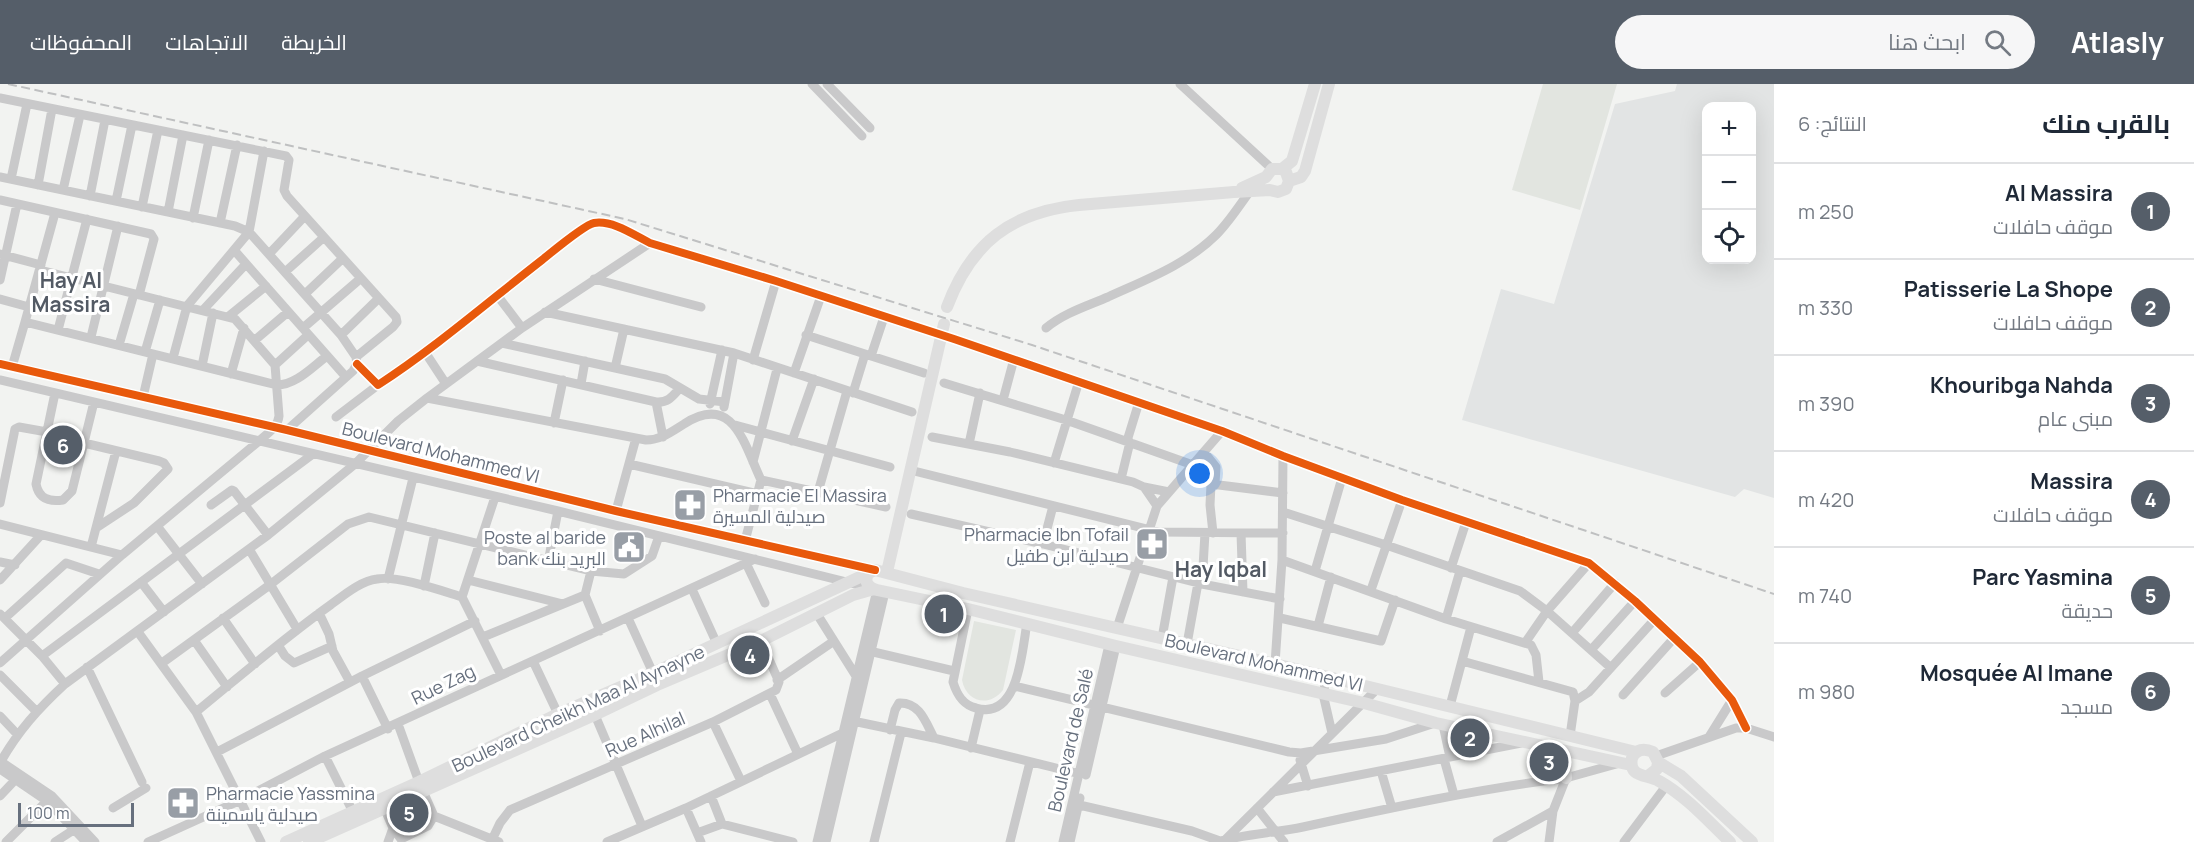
<!DOCTYPE html>
<html lang="ar">
<head>
<meta charset="utf-8">
<style>
	:root { --surface:#fff; --page:#f6f6f7; --text:#1f2937; --muted:#747a83; --line:#e0e1e3; --accent:#555e69 }
	body { margin:0; font-family:Manrope,Cairo,sans-serif; background:var(--page); color:var(--text); direction:rtl }
	.controls { position:absolute; right:18px; top:18px; display:grid; overflow:hidden; border-radius:12px; box-shadow:0 6px 24px #0002 }
	.controls button { width:54px; height:54px; display:grid; place-items:center; padding:0; border:0; border-bottom:2px solid var(--line); background:var(--surface); color:var(--text); font:30px sans-serif }
	.scale { position:absolute; left:18px; bottom:15px; width:116px; box-sizing:border-box; padding-left:6px; border:3px solid #67707e; border-top:0; font-size:16px; line-height:21px; white-space:nowrap; color:#67707e; -webkit-text-stroke:4px #fff; paint-order:stroke }
	.you { position:absolute; left:1200px; top:390px; width:21px; height:21px; margin:-15px; border:4px solid #fff; border-radius:50%; background:#1a73e8; box-shadow:0 0 0 9px #1a73e833 }
	.badge { display:grid; place-items:center; width:39px; height:39px; border-radius:50%; background:var(--accent); color:#fff; font-size:20px; font-weight:700 }
	.pin { position:absolute; translate:-50% -50%; border:3px solid #fff; box-shadow:0 2px 6px #0006 }
	.list { margin:0; padding:0; list-style:none }
	h2 { display:flex; justify-content:space-between; align-items:center; height:78px; margin:0; padding:0 24px; font-size:26px }
	h2 small { font-size:20px; font-weight:400; color:var(--muted) }
	.list li { display:grid; grid-template-columns:39px 1fr auto; gap:18px; align-items:center; box-sizing:border-box; height:96px; padding:0 24px; border-top:2px solid var(--line) }
	.list b { display:block; font-size:22px; white-space:nowrap }
	.list p { margin:0; font-size:20px; white-space:nowrap; color:var(--muted) }
	.list em { font-size:20px; font-style:normal; color:var(--muted) }
	.icon { flex:none; width:33px; height:33px; fill:none; stroke:currentColor; stroke-width:2; stroke-linecap:round; stroke-linejoin:round }
	.map { position:relative; flex:none; width:1774px; height:758px; overflow:hidden; direction:ltr }
	header { display:flex; align-items:center; gap:36px; box-sizing:border-box; height:84px; padding:0 30px; background:var(--accent); color:#fff }
	header strong { font-size:28px }
	nav { display:flex; gap:33px; margin-inline-start:auto; font-size:21px }
	.search { width:420px; height:54px; background:var(--page); display:flex; align-items:center; gap:15px; box-sizing:border-box; padding:0 21px; border-radius:33px; color:var(--muted); font-size:22px }
	main { display:flex }
	aside { flex:1; background:var(--surface) }
	.map>svg:first-child { display:block }
</style>
</head>
<body>
<header>
<strong>Atlasly</strong>
<div class="search"><svg class="icon" aria-label="search" viewBox="0 0 24 24"><circle cx="10" cy="10" r="6"/><path d="M15 15l6 6"/></svg>ابحث هنا</div>
<nav><a>الخريطة</a><a>الاتجاهات</a><a>المحفوظات</a></nav>
</header>
<main>
<aside>
<h2>بالقرب منك<small>النتائج: 6</small></h2>
<ul class="list">
<li><span class="badge">1</span><div><b>Al Massira</b><p>موقف حافلات</p></div><em>250 m</em></li>
<li><span class="badge">2</span><div><b>Patisserie La Shope</b><p>موقف حافلات</p></div><em>330 m</em></li>
<li><span class="badge">3</span><div><b>Khouribga Nahda</b><p>مبنى عام</p></div><em>390 m</em></li>
<li><span class="badge">4</span><div><b>Massira</b><p>موقف حافلات</p></div><em>420 m</em></li>
<li><span class="badge">5</span><div><b>Parc Yasmina</b><p>حديقة</p></div><em>740 m</em></li>
<li><span class="badge">6</span><div><b>Mosquée Al Imane</b><p>مسجد</p></div><em>980 m</em></li>
</ul>
</aside>
<div class="map">
<svg width="1774" height="758" viewBox="0 0 1774 758">
	<rect width="100%" height="100%" fill="#f2f3f1"/>
	<path fill="#e2e4e4" fill-rule="evenodd" d="M 1677,0 L 1774,0 L 1774,414 L 1744,405 L 1735,413 L 1462,336 L 1501,205 L 1554,220 L 1615,20 L 1675,7 ZM 1752,22 L 1752,176 L 1706,176 L 1706,22 Z"/>
	<path fill="#e2e5e0" d="M 1543,0 L 1617,0 L 1580,126 L 1512,106 Z
		M 974,537 L 1016,546 L 1003,606 C 989,624 966,618 962,596 Z
		M 417,715 L 425,732 L 401,743 L 393,726 Z"/>
	<g fill="none" stroke-linecap="round" stroke-linejoin="round">
		<path stroke="#c9c9ca" stroke-width="9" d="M 812,0 L 862,52
			M 827,0 L 870,44
			M 1180,0 L 1272,85
			M 0,14 L 286,72 L 289,76 L 284,106 L 287,112 L 396,233 L 397,238 L 393,243 L 356,273
			M 0,93 L 235,142 L 249,148 L 341,251 L 356,273 L 357,280 L 353,287 L 287,346
			M 11,95 L 27,20
			M 38,101 L 52,25
			M 63,106 L 80,31
			M 90,112 L 105,36
			M 0,116 L 151,150 L 154,155 L 139,211
			M 116,117 L 132,41
			M 142,123 L 158,46
			M 168,128 L 183,51
			M 55,129 L 25,238 L 277,301 C 296,301 312,283 327,272
			M 193,134 L 209,56
			M 220,139 L 237,61
			M 234,166 L 346,293
			M 0,170 L 41,181
			M 269,170 L 304,133
			M 285,188 L 323,154
			M 594,195 L 701,223
			M 0,196 L 17,120
			M 305,210 L 342,175
			M 497,211 L 522,244
			M 0,215 L 29,223
			M 203,226 L 246,180
			M 545,228 L 734,269 L 912,328
			M 229,232 L 266,202
			M 303,244 L 360,195
			M 1046,244 C 1064,229 1087,222 1108,213 C 1145,196 1186,181 1216,151 C 1229,138 1239,122 1250,107
			M 58,246 L 87,135
			M 341,251 L 378,215
			M 806,251 L 924,289
			M 91,253 L 118,142
			M 255,256 L 288,228
			M 502,259 L 665,295 L 699,315 L 725,318
			M 119,261 L 134,210
			M 145,268 L 160,216
			M 425,268 L 446,300
			M 871,272 L 884,233
			M 173,274 L 187,222 L 249,148 L 264,67
			M 753,276 L 776,197
			M 477,277 L 656,318 C 668,319 672,313 680,304
			M 0,280 L 287,346 L 616,427 L 875,486
			M 357,280 L 378,301 C 435,264 488,218 542,176 C 552,168 584,141 594,139 C 613,136 634,151 650,159 L 776,197 L 954,255 L 1222,347 L 1283,372 L 1402,416 L 1589,479 L 1635,517 L 1700,578 L 1732,616 L 1746,644
			M 275,281 L 308,251
			M 202,282 L 213,229
			M 12,283 L 25,238
			M 615,284 L 624,245
			M 794,289 L 821,212
			M 231,290 L 244,244
			M 0,296 L 558,427 L 871,504
			M 944,299 L 1066,336 L 1193,381
			M 581,300 L 585,277
			M 55,309 L 36,400 C 39,415 49,418 63,416 L 72,407 L 94,318
			M 853,309 L 865,270
			M 143,313 L 153,270
			M 427,314 L 646,356 C 661,356 671,348 684,340 C 733,308 744,360 761,396 L 745,457
			M 1003,316 L 1014,275
			M 656,318 L 663,353
			M 710,320 L 722,266
			M 724,323 L 734,269
			M 336,333 L 378,301
			M 554,339 L 563,296
			M 735,341 L 890,383
			M 932,353 L 1010,368 L 1133,398 L 1144,403 L 1157,422
			M 792,357 L 814,295
			M 1127,357 L 1139,318
			M 84,359 L 159,377 L 164,379 L 168,385 L 134,419 L 96,444
			M 969,360 L 980,309
			M 1204,368 L 1216,383 L 1215,400
			M 753,378 L 777,285
			M 1054,379 L 1079,297
			M 629,380 L 758,410
			M 910,386 L 1159,448 L 1283,449
			M 1121,395 L 1130,358
			M 761,396 L 886,423
			M 1144,403 L 1169,408
			M 818,408 L 847,307
			M 0,419 L 15,345 L 19,343 L 47,348
			M 211,421 L 232,406 L 234,407 L 268,451
			M 616,427 L 636,354
			M 1283,428 L 1386,461 L 1520,507 L 1547,527 L 1611,584
			M 911,430 L 1043,460 L 1202,500 L 1280,515
			M 0,440 L 122,471
			M 157,442 L 202,500
			M 1213,449 L 1210,421 L 1211,400 L 1283,409
			M 1241,449 L 1243,508
			M 1043,460 L 1053,422
			M 91,463 L 116,367
			M 249,465 L 297,545
			M 1282,476 L 1446,535 L 1531,561 L 1536,571 L 1539,598
			M 0,478 L 15,481
			M 548,478 L 558,427
			M 746,479 L 765,519
			M 1451,484 L 1466,438
			M 591,487 L 624,490 L 652,472 L 659,452
			M 1315,487 L 1342,394
			M 388,495 L 413,394
			M 0,496 L 41,451
			M 468,496 L 563,520
			M 141,498 L 164,528
			M 1202,500 L 1205,449
			M 424,502 L 435,449
			M 692,505 L 717,560
			M 1371,506 L 1402,416
			M 585,511 L 600,547
			M 462,513 L 495,413
			M 968,525 L 953,598 C 957,611 963,621 976,624 C 1019,637 1022,566 1027,539
			M 319,529 L 329,550 L 333,567 L 350,598
			M 0,530 L 42,572 L 65,600
			M 817,530 L 856,592
			M 5,534 L 66,479 L 99,490
			M 223,534 L 255,580
			M 628,534 L 653,589
			M 1280,534 L 1381,557 L 1395,516
			M 1446,535 L 1460,487
			M 1318,542 L 1331,493
			M 1117,544 L 1157,422 L 1222,347
			M 138,548 L 196,628 L 261,758
			M 1572,549 L 1615,499
			M 1162,554 L 1173,493
			M 194,556 L 227,603
			M 1525,559 L 1547,527 L 1589,479
			M 1187,560 L 1198,499
			M 278,561 L 285,572 L 294,579 L 332,562
			M 865,566 L 954,587
			M 1591,566 L 1635,517
			M 42,572 L 313,370
			M 533,577 L 558,630
			M 1462,577 L 1573,608 L 1575,617 L 1570,652
			M 0,579 L 122,471 L 259,357 C 268,349 278,343 279,332 L 275,281 L 235,235 L 40,186
			M 162,579 L 271,500 L 348,440 L 369,433 L 591,487 L 585,511 L 483,553
			M 1275,580 L 1282,476 L 1283,372
			M 87,583 L 142,698
			M 0,591 L 36,627
			M 362,592 L 388,645
			M 1327,592 L 1323,610 L 1332,649
			M 777,596 L 834,557
			M 1014,602 L 1289,668 L 1301,669 L 1386,655 L 1435,639
			M 1665,609 L 1700,578
			M 770,610 L 798,670
			M 1623,611 L 1675,553
			M 1575,617 L 1589,608 L 1655,535
			M 1450,622 L 1471,543
			M 196,628 C 240,592 283,555 329,522 C 343,512 360,497 377,495 C 397,491 442,507 462,513 L 501,591
			M 595,631 L 642,742
			M 0,632 L 17,650
			M 848,636 L 934,654 L 1080,690
			M 713,638 L 741,697
			M 1443,641 L 1450,673
			M 890,646 L 895,626 L 899,619 C 920,618 926,639 934,654
			M 1709,653 L 1732,616
			M 971,664 L 980,626
			M 217,668 L 362,592 L 475,537
			M 325,672 L 353,728
			M 1656,672 L 1736,644 L 1746,644 L 1774,653
			M 1444,675 L 1454,711
			M 1300,676 L 1308,702
			M 0,677 L 52,712 L 95,758
			M 0,679 C 18,647 38,625 65,600 L 268,451 L 355,380 L 398,337 L 427,314 L 522,244 L 650,159
			M 0,685 L 47,717 L 86,758
			M 1381,687 L 1392,724
			M 1086,691 L 1116,562
			M 1273,708 L 1521,659
			M 0,712 L 16,695
			M 711,712 L 722,740 L 793,758
			M 382,719 L 393,744 L 401,755 L 428,742 L 434,732 L 419,698 L 398,640
			M 1075,720 L 1192,747 L 1220,757
			M 113,724 L 146,704
			M 686,724 L 701,758
			M 1257,724 L 1284,758
			M 434,732 L 499,758
			M 697,749 L 722,740
			M 1225,756 L 1377,605
			M 6,758 L 49,715
			M 55,758 L 75,745
			M 148,758 L 241,716 L 325,672 L 755,475
			M 388,758 L 393,744
			M 491,758 L 500,739 L 510,726 L 713,638 L 776,606 L 779,598 L 761,557
			M 607,758 L 686,724 L 851,645
			M 817,758 L 877,506
			M 826,758 L 885,508
			M 874,758 L 901,649
			M 1010,758 L 1030,678
			M 1063,758 L 1109,561
			M 1070,758 L 1080,714
			M 1217,758 C 1244,750 1275,749 1303,743 C 1390,724 1477,705 1566,694
			M 1497,758 L 1553,727
			M 1549,758 L 1553,727 L 1566,694 L 1620,679
			M 1624,758 L 1666,702"/>
		<path stroke="#dedede" stroke-width="12" d="M 1289,97 L 1301,93 L 1305,87 L 1329,0
			M 1242,104 L 1266,93 L 1272,85 L 1282,85 L 1292,77 L 1315,0
			M 947,223 C 971,159 1011,128 1079,121 L 1234,108 L 1270,106 L 1278,108 L 1286,105 L 1289,97 L 1286,88 L 1282,85
			M 869,488 C 863,497 868,504 877,506 L 968,525 L 1116,562 L 1364,619 L 1436,639 L 1631,681
			M 887,488 L 944,240
			M 1564,667 L 1566,694
			M 1658,678 L 1681,692 L 1752,758
			M 1648,692 L 1657,685 L 1658,678 L 1653,668 C 1644,664 1636,665 1632,674 C 1628,694 1647,690 1659,697 C 1686,712 1708,737 1730,758
			M 286,758 L 419,698 L 558,630 L 653,589 L 875,486 L 963,509 L 1275,580 L 1636,668
			M 309,758 L 592,632 L 657,601 L 761,557 L 853,511 L 874,505"/>
		<path stroke="#bfc0c1" stroke-width="2" stroke-dasharray="9 4.5" stroke-linecap="butt" d="M 8,0 L 625,135 L 1032,261 L 1774,510"/>
		<defs>
			<path id="cycleway" d="M 0,280 L 287,346 L 616,427 L 875,486
				M 357,280 L 378,301 C 435,264 488,218 542,176 C 552,168 584,141 594,139 C 613,136 634,151 650,159 L 776,197 L 954,255 L 1222,347 L 1283,372 L 1402,416 L 1589,479 L 1635,517 L 1700,578 L 1732,616 L 1746,644"/>
		</defs>
		<use href="#cycleway" stroke="#fff" stroke-width="11"/>
		<use href="#cycleway" stroke="#e8590c" stroke-width="8"/>
	</g>
	<defs>
		<symbol id="pharmacy-square" viewBox="-11 -11 22 22"><rect x="-9" y="-9" width="18" height="18" rx="4" fill="#989ea6" stroke="#fff"/><path d="M-2-6h4v4h4v4h-4v4h-4v-4h-4v-4h4Z" fill="#fff"/></symbol>
		<symbol id="civic-square" viewBox="-11 -11 22 22"><rect x="-9" y="-9" width="18" height="18" rx="4" fill="#989ea6" stroke="#fff"/><path d="M-.6-6.5H3V-4.5H.6V-3L4-1V1h2V6H-6V1h2V-1L-.6-3ZM-1.2 2.5V6h2.4V2.5Z" fill="#fff"/></symbol>
	</defs>
	<g fill-rule="evenodd">
		<use href="#pharmacy-square" x="671" y="402" width="38" height="38"/>
		<use href="#pharmacy-square" x="1133" y="441" width="38" height="38"/>
		<use href="#civic-square" x="610" y="444" width="38" height="38"/>
		<use href="#pharmacy-square" x="164" y="700" width="38" height="38"/>
	</g>
	<g text-anchor="middle" dominant-baseline="central" stroke-width="6" stroke-linejoin="round" paint-order="stroke">
		<g font-size="18" fill="#67707e" stroke="#fff">
			<text transform="translate(441 368) rotate(14)">Boulevard Mohammed VI</text>
			<text transform="translate(1264 578) rotate(13)">Boulevard Mohammed VI</text>
			<text transform="translate(443 600) rotate(-26)">Rue Zag</text>
			<text transform="translate(578 624) rotate(-25)">Boulevard Cheikh Maa Al Aynayne</text>
			<text transform="translate(645 650) rotate(-24)">Rue Alhilal</text>
			<text transform="translate(1070 656) rotate(-77)">Boulevard de Salé</text>
		</g>
		<g font-size="18" fill="#67707e" stroke="#fff" text-anchor="start">
			<text x="713" y="411">Pharmacie El Massira<tspan x="713" dy="21">صيدلية المسيرة</tspan></text>
			<text x="1129" y="450" text-anchor="end">Pharmacie Ibn Tofail<tspan x="1129" dy="21">صيدلية ابن طفيل</tspan></text>
			<text x="606" y="453" text-anchor="end">Poste al baride<tspan x="606" dy="21">bank البريد بنك</tspan></text>
			<text x="206" y="709">Pharmacie Yassmina<tspan x="206" dy="21">صيدلية ياسمينة</tspan></text>
		</g>
		<g font-size="21" font-weight="bold" fill="#535a64" stroke="#fff">
			<text x="71" y="196">Hay Al<tspan x="71" dy="24">Massira</tspan></text>
			<text x="1221" y="485">Hay Iqbal</text>
		</g>
	</g>
</svg>
<div class="controls">
<button>+</button>
<button>−</button>
<button><svg class="icon" aria-label="locate" viewBox="0 0 24 24"><circle cx="12" cy="12" r="6"/><path d="M12 2v4M12 18v4M2 12h4M18 12h4"/></svg></button>
</div>
<div class="scale">100 m</div>
<div class="you"></div>
<div class="pin badge" style="left:944px;top:530px">1</div>
<div class="pin badge" style="left:1470px;top:654px">2</div>
<div class="pin badge" style="left:1549px;top:678px">3</div>
<div class="pin badge" style="left:750px;top:571px">4</div>
<div class="pin badge" style="left:409px;top:729px">5</div>
<div class="pin badge" style="left:63px;top:361px">6</div>
</div>
</main>
</body>
</html>
